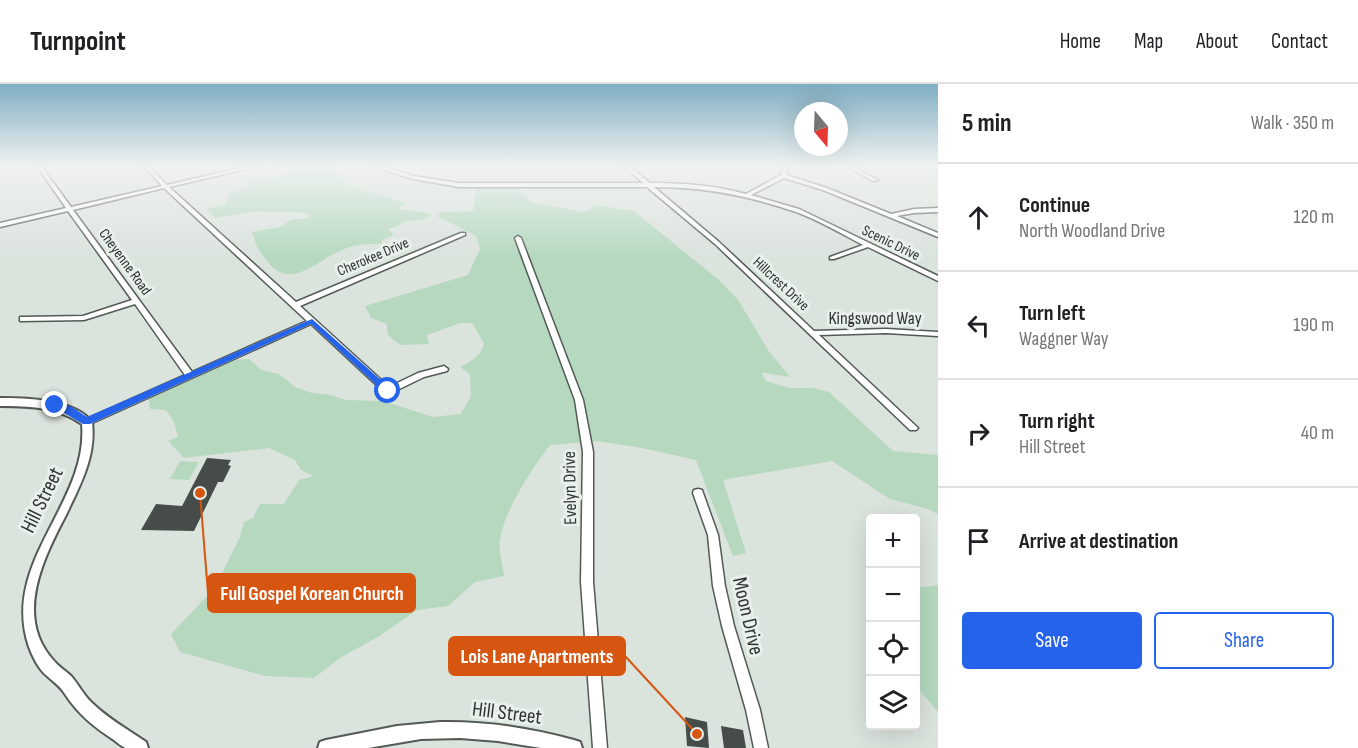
<!DOCTYPE html>
<html lang="en">
<head>
<meta charset="utf-8">
<style>
	:root { --surface:#fff; --page:#f6f6f6; --text:#202124; --muted:#757577; --line:#e0e0e0; --accent:#2563eb }
	body { margin:0; font-family:"Sofia Sans Condensed",sans-serif; background:var(--page); color:var(--text) }
	.controls { position:absolute; right:18px; bottom:18px; display:grid; overflow:hidden; border-radius:6px; box-shadow:0 6px 24px #0002 }
	.controls button { width:54px; height:54px; display:grid; place-items:center; padding:0; border:0; border-bottom:2px solid var(--line); background:var(--surface); color:var(--text); font:30px sans-serif }
	.compass { position:absolute; left:794px; top:18px; width:54px; height:54px; border-radius:50%; background:var(--surface); box-shadow:0 6px 24px #0002; rotate:161deg }
	.stop { position:absolute; width:18px; height:18px; margin:-14px; border:4px solid #2563eb; border-radius:50%; background:#fff }
	.stop.end { background:#2563eb; border-color:#fff; box-shadow:0 2px 6px #0008 }
	.list { margin:0; padding:0; list-style:none }
	h2 { display:flex; justify-content:space-between; align-items:center; height:78px; margin:0; padding:0 24px; font-size:26px }
	h2 small { font-size:20px; font-weight:400; color:var(--muted) }
	.list li { display:grid; grid-template-columns:39px 1fr auto; gap:18px; align-items:center; box-sizing:border-box; height:108px; padding:0 24px; border-top:2px solid var(--line) }
	.list b { display:block; font-size:22px; white-space:nowrap }
	.list p { margin:0; font-size:20px; white-space:nowrap; color:var(--muted) }
	.list em { font-size:20px; font-style:normal; color:var(--muted) }
	.actions { display:flex; gap:12px; padding:18px 24px }
	.actions a { flex:1; padding:14px 0; border:2px solid var(--accent); border-radius:6px; text-align:center; font-size:21px; color:var(--accent) }
	.actions .main { background:var(--accent); color:#fff }
	.icon { flex:none; width:33px; height:33px; fill:none; stroke:currentColor; stroke-width:2; stroke-linecap:round; stroke-linejoin:round }
	.map { position:relative; flex:none; width:938px; height:664px; overflow:hidden }
	header { display:flex; align-items:center; gap:36px; box-sizing:border-box; height:84px; padding:0 30px; background:var(--surface); border-bottom:2px solid var(--line) }
	header strong { font-size:28px }
	nav { display:flex; gap:33px; margin-inline-start:auto; font-size:21px }
	main { display:flex }
	aside { flex:1; background:var(--surface) }
	.map>svg:first-child { display:block }
</style>
</head>
<body>
<header>
<strong>Turnpoint</strong>
<nav><a>Home</a><a>Map</a><a>About</a><a>Contact</a></nav>
</header>
<main>
<div class="map">
<svg width="938" height="664" viewBox="0 0 938 664">
	<rect width="100%" height="100%" fill="#dbe3dd"/>
	<path fill="#b5d8bf" d="M 277,82 L 304,82 L 309,84 L 331,82 L 340,90 L 346,101 L 406,119 L 398,125 L 424,128 L 432,131 L 425,135 L 403,138 L 401,141 L 388,145 L 394,151 L 383,155 L 381,160 C 366,160 353,160 340,167 C 314,178 290,207 267,177 C 259,167 255,159 252,148 L 280,143 L 291,136 L 309,134 L 308,129 L 255,127 L 215,134 L 207,125 L 226,120 L 230,108 L 246,103 L 252,94 L 265,95 L 281,91 L 283,87 Z
		M 476,105 L 519,105 L 530,117 L 540,120 L 583,128 L 590,126 L 594,121 L 634,127 L 720,197 L 738,216 L 768,266 L 790,293 L 761,288 L 766,297 L 789,304 L 812,304 L 829,308 L 893,367 L 938,371 L 938,430 L 928,425 L 890,415 L 832,377 L 723,396 L 746,469 L 733,472 L 696,376 L 642,364 L 597,357 L 550,361 C 530,388 507,421 500,455 C 498,466 503,481 504,492 L 475,498 L 448,522 L 417,526 L 381,551 L 340,574 L 314,594 L 265,592 L 180,568 L 171,550 L 214,505 L 240,453 L 244,438 L 253,434 L 260,420 L 284,420 L 299,396 L 313,392 L 301,386 L 295,376 L 269,364 L 184,374 L 168,357 L 178,353 L 174,338 L 166,326 L 150,325 L 149,315 L 235,276 L 249,275 L 261,286 L 279,290 L 295,303 L 312,309 L 331,311 L 345,316 L 383,317 L 433,333 L 461,330 L 471,312 L 470,290 L 460,283 C 472,277 481,272 484,259 L 472,239 L 460,239 L 427,251 L 429,260 L 400,261 L 388,251 L 387,240 L 371,234 L 365,222 L 468,191 L 480,165 L 476,152 L 437,132 L 442,128 L 473,127 Z
		M 180,377 L 199,378 L 189,396 L 170,395 Z
		M 938,501 L 938,628 L 916,602 L 916,504 Z"/>
	<path fill="#464d48" d="M 207,374 L 231,376 L 228,381 L 231,382 L 223,398 L 218,398 L 194,447 L 141,446 L 156,420 L 182,422 Z
		M 685,633 L 707,638 L 709,664 L 687,662 Z
		M 721,642 L 743,646 L 746,664 L 724,664 Z"/>
	<g fill="none" stroke-linecap="round" stroke-linejoin="round">
		<defs>
			<path id="minor" d="M 37,82 L 41,82 L 71,123 L 162,102 L 144,82 L 148,82 L 167,101 L 248,82 L 255,82 L 255,83 L 169,103 L 296,218 L 461,149 L 465,149 L 465,151 L 300,222 L 389,303 L 418,289 L 444,282 L 448,285 L 447,287 L 424,293 L 391,309 L 385,309 L 311,240 L 90,340 L 84,340 L 82,338 L 84,336 L 185,291 L 135,220 L 84,236 L 20,237 L 20,233 L 23,233 L 83,232 L 132,216 L 68,127 L 0,143 L 0,139 L 66,124 ZM 164,104 L 307,237 L 192,288 L 73,126 Z
				M 374,82 L 380,82 L 414,92 L 459,99 L 643,99 L 624,82 L 629,82 L 650,99 C 682,99 714,101 746,110 L 781,91 L 783,82 L 787,82 L 786,91 L 827,104 L 891,130 L 914,125 L 938,124 L 938,128 L 914,129 L 897,132 L 938,149 L 938,153 L 823,106 L 784,94 L 751,111 L 799,125 L 938,192 L 938,197 L 868,163 L 834,175 L 830,175 L 830,173 L 863,161 C 842,150 815,134 793,127 C 746,111 703,103 654,103 L 719,158 L 814,247 L 886,245 L 938,248 L 938,252 L 886,249 L 819,251 L 918,344 L 916,346 L 910,346 L 715,160 L 647,103 L 459,103 L 413,95 L 374,83 Z
				M 846,82 L 851,82 L 878,96 L 873,97 Z
				M 518,152 L 521,154 L 583,316 L 593,368 L 593,498 L 607,664 L 593,664 L 581,498 L 583,368 L 575,316 L 515,154 Z
				M 698,405 L 702,406 L 703,409 L 718,451 L 725,502 L 734,542 L 760,626 L 768,664 L 754,664 L 746,626 L 722,542 L 713,502 L 708,451 L 693,409 L 694,406 Z"/>
			<path id="tertiary" d="M 0,314 C 27,314 74,315 92,338 C 96,372 81,399 67,429 C 44,473 13,533 54,577 C 59,583 66,587 71,592 C 78,600 83,610 91,618 C 107,634 127,645 146,658 L 148,664 C 142,664 132,664 126,664 C 122,663 117,658 114,656 C 94,643 78,630 65,610 C 59,600 49,595 42,587 C 37,581 32,571 29,563 C 0,478 89,419 82,340 C 57,323 30,322 0,322 Z
				M 440,638 C 486,637 530,644 574,656 L 580,658 L 582,664 L 541,664 L 498,657 L 460,654 L 421,655 L 368,664 L 318,664 L 320,658 L 326,656 L 397,642 Z"/>
		</defs>
		<use href="#minor" stroke="#535a55" stroke-width="3"/>
		<use href="#tertiary" stroke="#535a55" stroke-width="4"/>
		<use href="#minor" fill="#fff" fill-rule="evenodd"/>
		<use href="#tertiary" fill="#fff" fill-rule="evenodd"/>
	</g>
	<linearGradient id="sky" x2="0" y2="1"><stop stop-color="#80afc4"/><stop offset="0.47" stop-color="#eff2f0"/><stop offset="1" stop-color="#eff2f0" stop-opacity="0"/></linearGradient>
	<rect width="938" height="175" fill="url(#sky)"/>
	<path fill="#2563eb" d="M 312,235 L 391,305 L 391,309 L 385,309 L 311,240 L 90,340 L 83,340 L 50,321 L 55,318 L 72,323 L 87,333 Z"/>
	<g text-anchor="middle" dominant-baseline="central" stroke-width="6" stroke-linejoin="round" paint-order="stroke">
		<g font-size="15" fill="#303331" stroke="#e8f0ea">
			<text transform="translate(891 159) rotate(26)">Scenic Drive</text>
			<text transform="translate(373 173) rotate(-23)">Cherokee Drive</text>
			<text transform="translate(125 178) rotate(54)">Cheyenne Road</text>
			<text transform="translate(781 200) rotate(43)">Hillcrest Drive</text>
		</g>
		<g font-size="18" fill="#303331" stroke="#e8f0ea">
			<text x="875" y="234">Kingswood Way</text>
			<text transform="translate(570 404) rotate(-91)">Evelyn Drive</text>
		</g>
		<g font-size="21" fill="#303331" stroke="#e8f0ea">
			<text transform="translate(42 416) rotate(-64)">Hill Street</text>
			<text transform="translate(748 532) rotate(77)">Moon Drive</text>
			<text transform="translate(507 629) rotate(7)">Hill Street</text>
		</g>
	</g>
	<path fill="none" stroke="#d65510" stroke-width="2" d="M200 409L208 509M697 650L625 572"/>
	<g fill="#d65510" stroke="#e8f0ea" stroke-width="2">
		<circle cx="200" cy="409" r="6"/>
		<circle cx="697" cy="650" r="6"/>
	</g>
	<g fill="#d65510" stroke="#d65510" stroke-width="2">
		<rect x="208" y="490" width="207" height="38" rx="6"/>
		<rect x="449" y="553" width="176" height="38" rx="6"/>
	</g>
	<g font-size="20" text-anchor="middle" font-weight="bold" fill="#fff">
		<text x="312" y="516">Full Gospel Korean Church</text>
		<text x="537" y="579">Lois Lane Apartments</text>
	</g>
</svg>
<div class="controls">
<button>+</button>
<button>−</button>
<button><svg class="icon" aria-label="locate" viewBox="0 0 24 24"><circle cx="12" cy="12" r="6"/><path d="M12 2v4M12 18v4M2 12h4M18 12h4"/></svg></button>
<button><svg class="icon" aria-label="layers" viewBox="0 0 24 24"><path d="M12 4l9 5-9 5-9-5zM3 14l9 5 9-5"/></svg></button>
</div>
<svg class="compass" viewBox="-18 -18 36 36"><path d="M0-13l5 13h-10z" fill="#e53935"/><path d="M0 13l5-13h-10z" fill="#757577"/></svg>
<div class="stop" style="left:388px;top:307px"></div>
<div class="stop end" style="left:55px;top:321px"></div>
</div>
<aside>
<h2>5 min<small>Walk · 350 m</small></h2>
<ul class="list">
<li><svg class="icon" aria-label="ahead" viewBox="0 0 24 24"><path d="M12 20V5M6 11l6-6 6 6"/></svg><div><b>Continue</b><p>North Woodland Drive</p></div><em>120 m</em></li>
<li><svg class="icon" aria-label="left" viewBox="0 0 24 24"><path d="M17 20v-9H6M10 6l-5 5 5 5"/></svg><div><b>Turn left</b><p>Waggner Way</p></div><em>190 m</em></li>
<li><svg class="icon" aria-label="right" viewBox="0 0 24 24"><path d="M7 20v-9h11M14 6l5 5-5 5"/></svg><div><b>Turn right</b><p>Hill Street</p></div><em>40 m</em></li>
<li><svg class="icon" aria-label="arrive" viewBox="0 0 24 24"><path d="M6 21V4h12l-3 4 3 4H6"/></svg><div><b>Arrive at destination</b></div></li>
</ul>
<div class="actions"><a class="main">Save</a><a>Share</a></div>
</aside>
</main>
</body>
</html>
